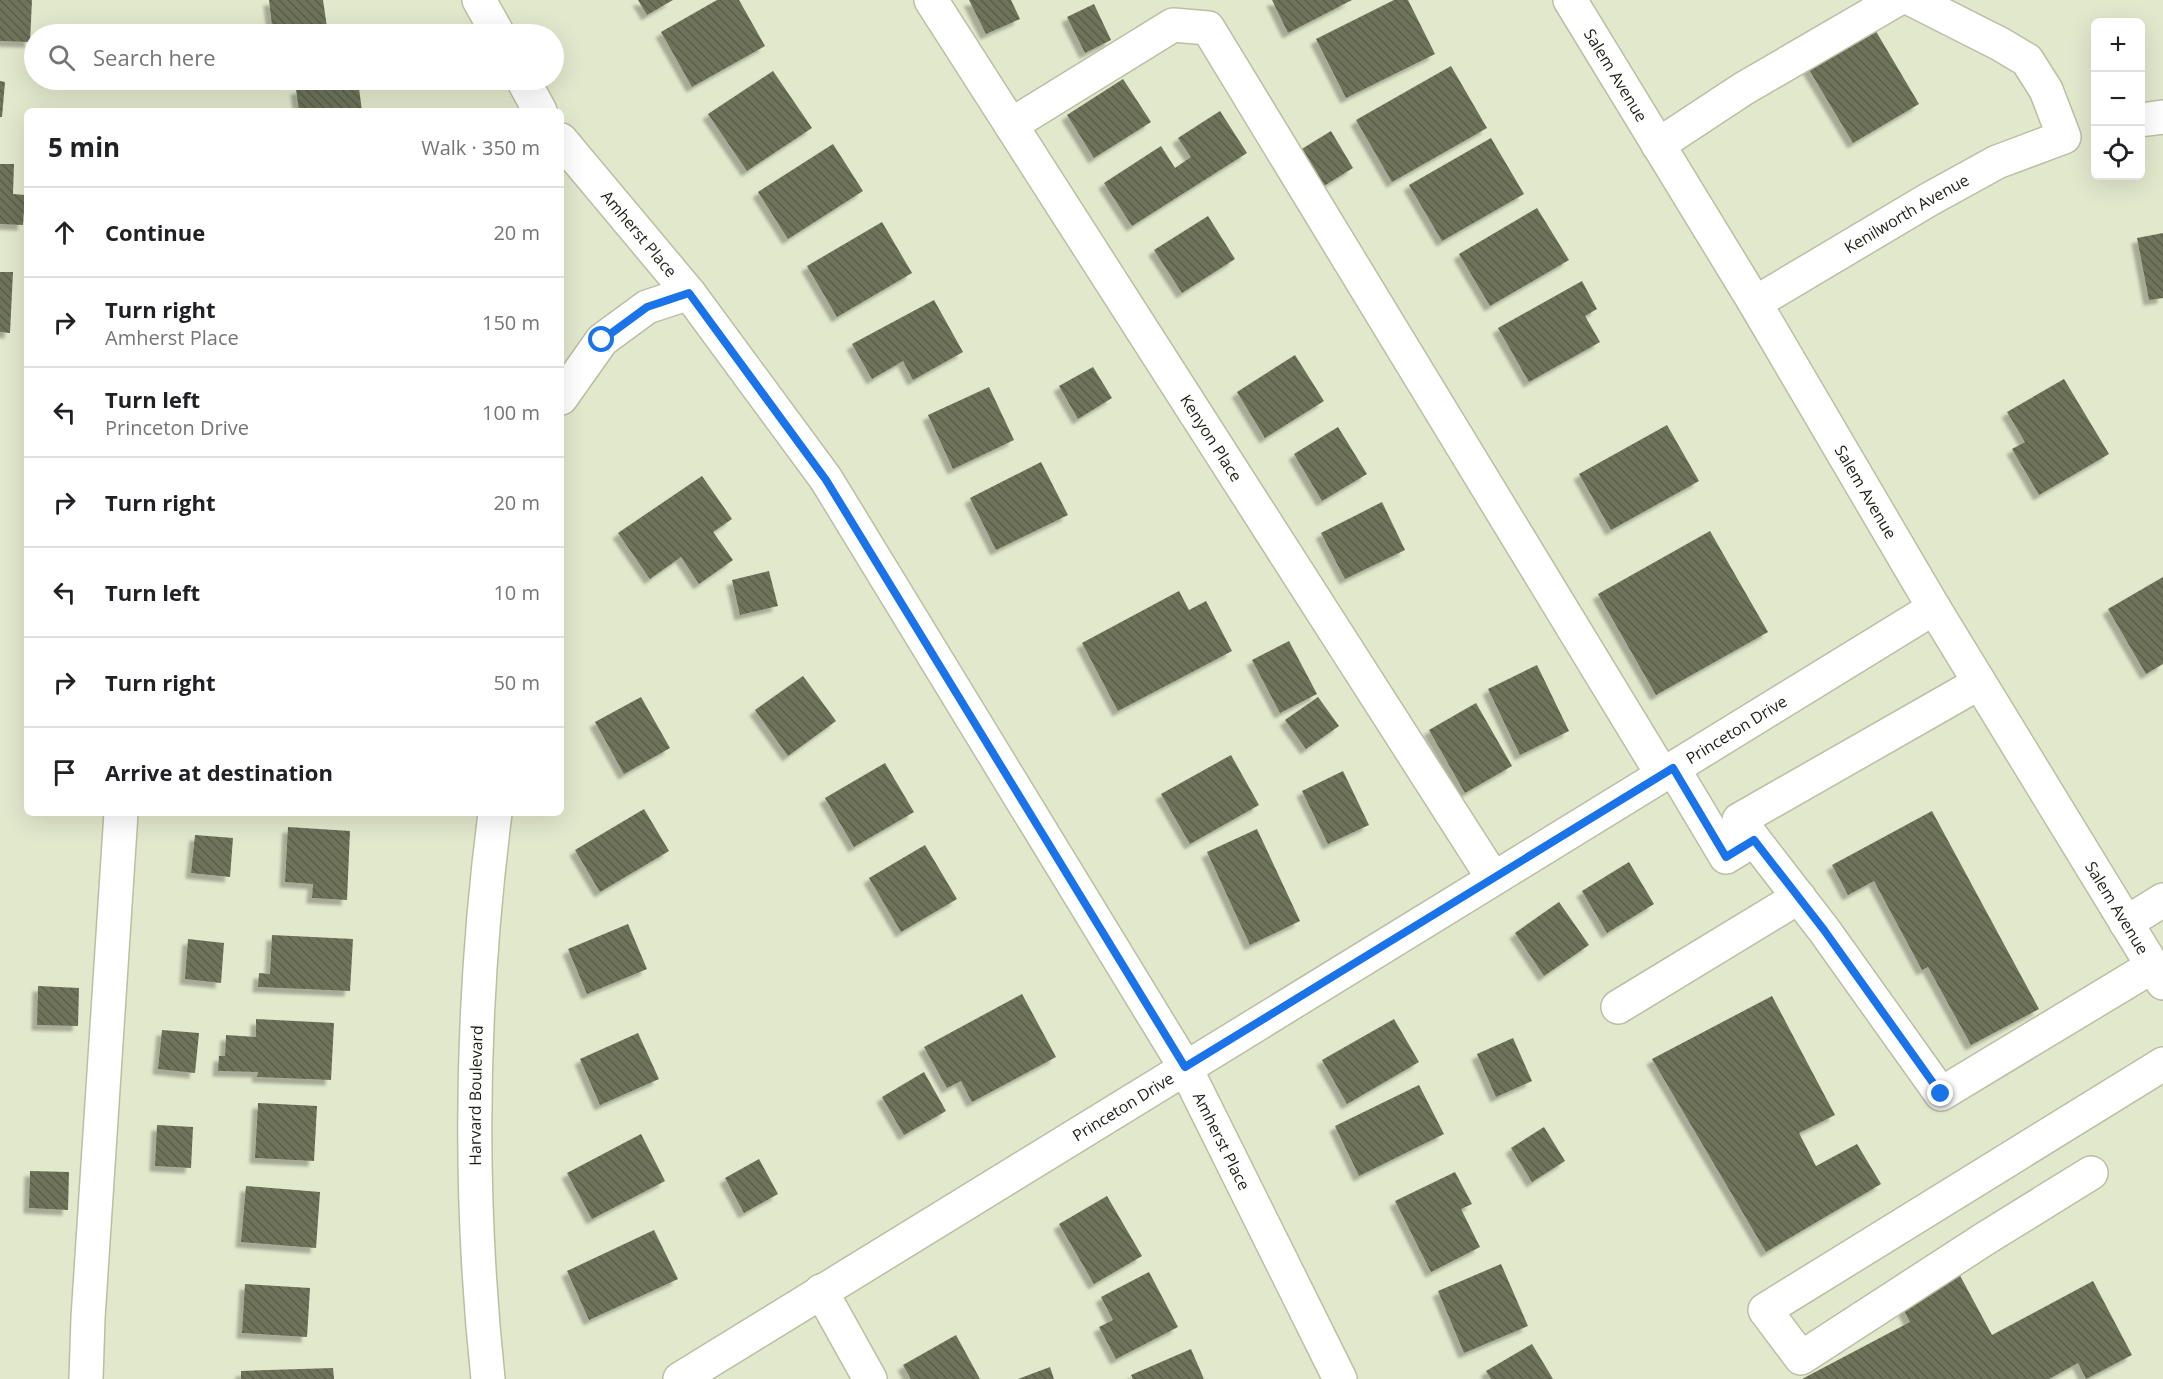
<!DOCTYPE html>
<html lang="en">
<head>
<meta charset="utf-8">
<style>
	:root { --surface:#fff; --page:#f6f6f6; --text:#202124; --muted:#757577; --line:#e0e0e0 }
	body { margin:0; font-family:"Open Sans",sans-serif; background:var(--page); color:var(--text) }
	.controls { position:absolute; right:18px; top:18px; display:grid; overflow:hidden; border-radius:9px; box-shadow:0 6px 24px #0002 }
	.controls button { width:54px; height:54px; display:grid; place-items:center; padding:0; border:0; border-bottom:2px solid var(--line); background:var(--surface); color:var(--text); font:30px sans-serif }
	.stop { position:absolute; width:18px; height:18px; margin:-14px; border:4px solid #1a73e8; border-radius:50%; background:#fff }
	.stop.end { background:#1a73e8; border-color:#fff; box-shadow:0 2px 6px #0008 }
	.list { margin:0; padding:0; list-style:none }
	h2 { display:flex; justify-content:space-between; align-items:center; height:78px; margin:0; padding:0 24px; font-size:26px }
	h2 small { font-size:20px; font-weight:400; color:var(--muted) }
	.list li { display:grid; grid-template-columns:39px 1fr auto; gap:18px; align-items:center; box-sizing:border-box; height:90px; padding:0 24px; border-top:2px solid var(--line) }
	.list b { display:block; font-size:22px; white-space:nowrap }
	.list p { margin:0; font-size:20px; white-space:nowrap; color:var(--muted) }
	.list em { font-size:20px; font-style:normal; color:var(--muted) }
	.icon { flex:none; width:33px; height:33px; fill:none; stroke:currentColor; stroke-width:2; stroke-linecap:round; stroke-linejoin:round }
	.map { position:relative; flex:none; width:2163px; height:1379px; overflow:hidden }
	.search { position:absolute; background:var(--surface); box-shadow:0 6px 24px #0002; left:24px; top:24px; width:540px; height:66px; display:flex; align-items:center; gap:15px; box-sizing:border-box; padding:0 21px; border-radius:33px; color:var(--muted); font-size:22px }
	.panel { position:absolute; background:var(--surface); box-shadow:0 6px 24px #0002; left:24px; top:108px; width:540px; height:708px; border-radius:9px }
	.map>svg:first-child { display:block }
</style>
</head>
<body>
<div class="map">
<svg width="2163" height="1379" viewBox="0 0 2163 1379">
	<defs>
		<pattern id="building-back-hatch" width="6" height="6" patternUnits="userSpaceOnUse" patternTransform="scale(1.5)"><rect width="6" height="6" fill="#6e735a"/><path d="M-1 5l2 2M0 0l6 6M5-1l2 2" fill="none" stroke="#5a5e49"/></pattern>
		<filter id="shadow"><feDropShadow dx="-5.5" dy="5.5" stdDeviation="1.5" flood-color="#0004"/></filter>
	</defs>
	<rect width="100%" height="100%" fill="#e2e8cc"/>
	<path fill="url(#building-back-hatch)" filter="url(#shadow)" d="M 0,0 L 32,0 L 30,42 L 0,41 Z
		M 269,0 L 323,0 L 328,34 L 273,34 Z
		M 638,0 L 673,0 L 647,15 Z
		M 717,0 L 739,0 L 765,46 L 692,87 L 661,32 Z
		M 969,0 L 1011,0 L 1020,19 L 986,34 Z
		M 1272,0 L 1352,0 L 1288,33 Z
		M 1394,0 L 1408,0 L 1435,54 L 1346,98 L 1316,39 Z
		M 1094,4 L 1111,40 L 1085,53 L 1067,17 Z
		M 1871,23 L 1919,104 L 1853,143 L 1805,63 Z
		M 92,25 L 133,27 L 133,34 L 91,34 Z
		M 1451,66 L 1487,128 L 1392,182 L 1356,120 Z
		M 773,71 L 812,128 L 747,171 L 708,114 Z
		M 1123,79 L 1151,122 L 1094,158 L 1067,115 Z
		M 0,81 L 5,82 L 2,117 L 0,117 Z
		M 358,81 L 362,111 L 299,111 L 296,89 Z
		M 1220,111 L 1247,153 L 1132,226 L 1104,183 L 1161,146 L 1175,168 L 1191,157 L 1178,138 Z
		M 1331,131 L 1353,168 L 1319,189 L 1297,152 Z
		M 1491,138 L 1524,194 L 1442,241 L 1409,185 Z
		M 833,144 L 863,191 L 788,239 L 758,192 Z
		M 0,164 L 14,164 L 13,194 L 25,195 L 23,225 L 0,224 Z
		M 1537,208 L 1569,260 L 1490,306 L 1459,254 Z
		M 1208,216 L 1235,259 L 1182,293 L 1154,250 Z
		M 882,222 L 912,273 L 837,317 L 807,266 Z
		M 2163,233 L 2163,298 L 2149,300 L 2137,238 Z
		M 0,272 L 13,272 L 10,333 L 0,332 Z
		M 1582,281 L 1597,309 L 1585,316 L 1600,342 L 1529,382 L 1498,328 Z
		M 934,300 L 963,352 L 913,380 L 903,361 L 872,379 L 852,344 Z
		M 1295,355 L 1324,401 L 1265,438 L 1237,392 Z
		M 1093,367 L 1112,398 L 1078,419 L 1059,386 Z
		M 2064,379 L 2109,454 L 2039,495 L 2012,449 L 2025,442 L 2007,412 Z
		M 989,387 L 1014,440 L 953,469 L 928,415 Z
		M 1667,425 L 1699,481 L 1611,530 L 1579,474 Z
		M 1338,427 L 1367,474 L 1322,501 L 1294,454 Z
		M 1041,462 L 1068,515 L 996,550 L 970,498 Z
		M 702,476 L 732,519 L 713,532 L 733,560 L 699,584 L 681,557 L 650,579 L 618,533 Z
		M 1382,502 L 1405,550 L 1345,579 L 1321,533 Z
		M 1710,531 L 1768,632 L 1656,695 L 1598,594 Z
		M 769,571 L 778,606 L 740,615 L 732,580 Z
		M 2163,577 L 2163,664 L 2146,674 L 2108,609 Z
		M 1179,591 L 1189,610 L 1206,601 L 1232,651 L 1118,711 L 1082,643 Z
		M 1289,641 L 1317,694 L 1280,713 L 1252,660 Z
		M 1537,665 L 1569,731 L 1520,755 L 1488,689 Z
		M 803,676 L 836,721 L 788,756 L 755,710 Z
		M 641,697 L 670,748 L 624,774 L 595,722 Z
		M 1318,697 L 1339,726 L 1306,749 L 1285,720 Z
		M 1476,703 L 1512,766 L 1465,793 L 1429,730 Z
		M 1231,755 L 1259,805 L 1190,844 L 1161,794 Z
		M 885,763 L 914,812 L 854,847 L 825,798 Z
		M 1343,771 L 1369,825 L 1328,844 L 1302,791 Z
		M 644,809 L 669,851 L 600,892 L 575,850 Z
		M 1932,811 L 2039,1009 L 1971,1045 L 1928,967 L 1922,970 L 1874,881 L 1848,895 L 1832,865 Z
		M 288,827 L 350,831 L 347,900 L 312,898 L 313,884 L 285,882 Z
		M 1257,829 L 1300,921 L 1250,945 L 1207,852 Z
		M 195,835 L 233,838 L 230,877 L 191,873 Z
		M 925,845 L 957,899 L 901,932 L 869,878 Z
		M 1629,862 L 1654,904 L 1607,933 L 1582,891 Z
		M 1559,902 L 1589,945 L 1544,976 L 1515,933 Z
		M 628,924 L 647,969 L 587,994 L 568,949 Z
		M 272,935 L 353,939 L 350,991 L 258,987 L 259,973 L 270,974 Z
		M 188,939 L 224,943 L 221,983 L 185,979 Z
		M 38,986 L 79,988 L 78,1026 L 37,1025 Z
		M 1022,994 L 1056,1057 L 972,1102 L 961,1081 L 947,1088 L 924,1047 Z
		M 1772,996 L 1835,1115 L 1799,1133 L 1816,1166 L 1857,1144 L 1881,1184 L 1766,1252 L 1652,1059 Z
		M 256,1019 L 334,1023 L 331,1080 L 257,1077 L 258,1072 L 218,1071 L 219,1056 L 225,1056 L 226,1035 L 256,1037 Z
		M 1394,1019 L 1419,1062 L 1347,1104 L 1322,1060 Z
		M 162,1030 L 199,1033 L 195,1073 L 158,1069 Z
		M 638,1033 L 659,1079 L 600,1105 L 580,1059 Z
		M 1513,1038 L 1532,1081 L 1496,1097 L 1477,1054 Z
		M 924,1072 L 946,1111 L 904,1135 L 882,1097 Z
		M 1419,1085 L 1444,1134 L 1359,1176 L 1335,1126 Z
		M 258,1103 L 317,1106 L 314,1161 L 255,1158 Z
		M 157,1125 L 193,1127 L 191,1168 L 155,1166 Z
		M 1544,1127 L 1565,1161 L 1532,1182 L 1511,1148 Z
		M 641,1134 L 665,1181 L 592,1219 L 567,1173 Z
		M 759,1159 L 778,1194 L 744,1213 L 725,1178 Z
		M 30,1171 L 69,1172 L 68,1210 L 29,1208 Z
		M 1455,1172 L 1472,1204 L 1461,1209 L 1480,1247 L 1431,1272 L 1395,1201 Z
		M 246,1186 L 320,1192 L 316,1248 L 241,1242 Z
		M 1107,1196 L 1142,1256 L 1094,1284 L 1059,1224 Z
		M 654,1230 L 678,1279 L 589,1320 L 567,1271 Z
		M 1501,1264 L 1528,1326 L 1464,1353 L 1438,1291 Z
		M 1149,1272 L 1178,1327 L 1116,1359 L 1099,1327 L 1113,1320 L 1101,1297 Z
		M 1958,1272 L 1992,1335 L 2093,1281 L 2132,1355 L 2086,1379 L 2078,1363 L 2049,1379 L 1802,1379 L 1910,1322 L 1900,1303 Z
		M 245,1284 L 310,1288 L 307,1337 L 242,1333 Z
		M 956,1335 L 980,1379 L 911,1379 L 903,1365 Z
		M 1532,1344 L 1553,1379 L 1491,1379 L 1486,1371 Z
		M 1191,1349 L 1204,1379 L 1133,1379 L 1131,1375 Z
		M 1050,1367 L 1054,1379 L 1018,1379 Z
		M 333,1368 L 334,1379 L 241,1379 L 241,1371 Z"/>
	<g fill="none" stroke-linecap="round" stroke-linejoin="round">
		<defs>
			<g id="minor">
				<path d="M 479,0 L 498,34"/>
				<path id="s1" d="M 931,0 L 1493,878"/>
				<path d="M 523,80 L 540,111"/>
				<path d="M 2140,120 L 2163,117"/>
				<path d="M 1011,125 L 1173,25 L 1208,28 L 1662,774"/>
				<path id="s2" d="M 561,140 L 689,293 L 826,479 L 1185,1067 L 1340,1379"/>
				<path d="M 1658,145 L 1743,89 L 1896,0"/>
				<path id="s3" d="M 1755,303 L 1928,200 L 1997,162 L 2064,137 L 2046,90 L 2027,60 L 2000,44 L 1913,0"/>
				<path d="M 561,398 L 602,340 L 647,307 L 689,293"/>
				<path d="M 1979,683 L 1739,820 L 1824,930 L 1941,1094 L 2153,966"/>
				<path d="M 1673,768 L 1726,857 L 1754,840"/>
				<path d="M 2126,923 L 2163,900"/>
				<path d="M 1618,1007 L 1799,897"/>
				<path d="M 2091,1173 L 1986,1238 L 1801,1358 L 1765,1310 L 2163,1064"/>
				<path d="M 821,1291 L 870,1379"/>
				<path d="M 86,1379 L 88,1318 L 121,813"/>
				<path id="s4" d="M 488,1379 C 468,1190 471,1001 495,813"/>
				<path id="s5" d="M 680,1379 L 1934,608"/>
			</g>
			<g id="major">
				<path id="s6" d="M 1570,0 L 1755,303 L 1934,608 L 2163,983"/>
			</g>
		</defs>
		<use href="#minor" stroke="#babfa4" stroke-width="36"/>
		<use href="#major" stroke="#babfa4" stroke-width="36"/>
		<use href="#minor" stroke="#fff" stroke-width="33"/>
		<use href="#major" stroke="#fff" stroke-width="33"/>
	</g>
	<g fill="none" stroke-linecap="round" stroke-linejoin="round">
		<path stroke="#1a73e8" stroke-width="8" d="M 602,340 L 647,307 L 689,293 L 826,480 L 1185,1067 L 1673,768 L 1726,857 L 1754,840 L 1824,930 L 1941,1094"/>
	</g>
	<g text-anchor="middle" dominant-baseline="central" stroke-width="5" stroke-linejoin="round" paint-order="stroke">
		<g font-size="16" fill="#1d1f15" stroke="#eff5d9">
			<text stroke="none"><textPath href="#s6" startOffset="88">Salem Avenue</textPath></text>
			<text stroke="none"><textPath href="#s3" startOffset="176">Kenilworth Avenue</textPath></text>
			<text stroke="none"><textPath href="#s2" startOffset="122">Amherst Place</textPath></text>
			<text stroke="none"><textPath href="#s1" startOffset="520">Kenyon Place</textPath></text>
			<text stroke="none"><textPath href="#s6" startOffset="574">Salem Avenue</textPath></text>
			<text stroke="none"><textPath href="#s5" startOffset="1240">Princeton Drive</textPath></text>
			<text stroke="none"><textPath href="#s6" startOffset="1060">Salem Avenue</textPath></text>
			<text stroke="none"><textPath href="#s4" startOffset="284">Harvard Boulevard</textPath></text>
			<text stroke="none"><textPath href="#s5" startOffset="520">Princeton Drive</textPath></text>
			<text stroke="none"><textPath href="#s2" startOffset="1202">Amherst Place</textPath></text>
		</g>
	</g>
</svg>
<div class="controls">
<button>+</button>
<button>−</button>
<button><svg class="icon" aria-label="locate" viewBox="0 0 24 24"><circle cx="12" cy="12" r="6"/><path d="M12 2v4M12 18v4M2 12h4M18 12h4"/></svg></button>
</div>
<div class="stop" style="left:602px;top:340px"></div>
<div class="stop end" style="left:1941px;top:1094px"></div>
<div class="search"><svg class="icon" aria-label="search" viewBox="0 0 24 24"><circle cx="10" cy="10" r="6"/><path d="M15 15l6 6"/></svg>Search here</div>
<section class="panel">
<h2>5 min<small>Walk · 350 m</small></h2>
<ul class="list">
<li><svg class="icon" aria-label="ahead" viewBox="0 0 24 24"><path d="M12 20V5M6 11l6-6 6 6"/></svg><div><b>Continue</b></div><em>20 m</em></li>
<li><svg class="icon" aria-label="right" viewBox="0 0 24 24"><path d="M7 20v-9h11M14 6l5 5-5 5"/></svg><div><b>Turn right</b><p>Amherst Place</p></div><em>150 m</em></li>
<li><svg class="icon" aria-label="left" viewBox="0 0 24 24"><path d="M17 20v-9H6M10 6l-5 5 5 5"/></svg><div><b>Turn left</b><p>Princeton Drive</p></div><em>100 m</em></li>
<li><svg class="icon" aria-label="right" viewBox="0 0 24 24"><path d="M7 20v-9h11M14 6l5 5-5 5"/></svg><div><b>Turn right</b></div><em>20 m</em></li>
<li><svg class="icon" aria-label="left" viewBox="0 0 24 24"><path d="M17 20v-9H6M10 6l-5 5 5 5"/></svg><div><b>Turn left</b></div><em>10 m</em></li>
<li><svg class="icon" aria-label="right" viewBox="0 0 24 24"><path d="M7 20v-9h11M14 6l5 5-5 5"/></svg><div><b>Turn right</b></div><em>50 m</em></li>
<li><svg class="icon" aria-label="arrive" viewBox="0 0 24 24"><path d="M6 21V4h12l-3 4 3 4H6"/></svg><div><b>Arrive at destination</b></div></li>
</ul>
</section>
</div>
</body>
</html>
